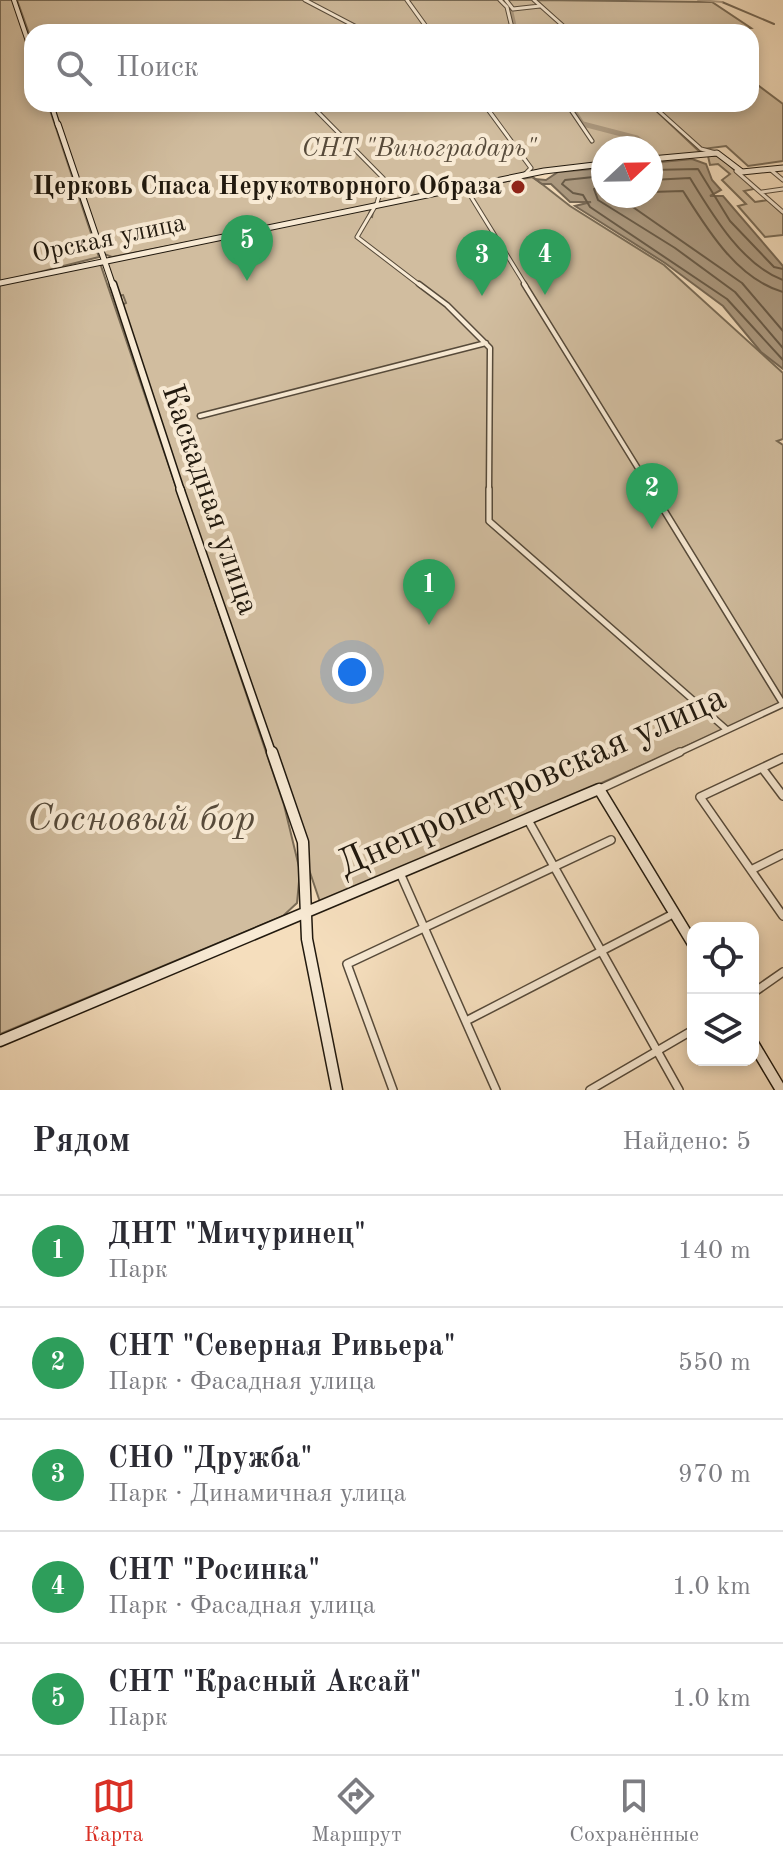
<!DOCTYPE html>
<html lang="ru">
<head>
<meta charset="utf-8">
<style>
	:root { --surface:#fff; --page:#f7f7f7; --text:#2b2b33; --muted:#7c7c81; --line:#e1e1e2; --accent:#d93025 }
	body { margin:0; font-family:"Old Standard TT",serif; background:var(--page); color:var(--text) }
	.controls { position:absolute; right:24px; bottom:24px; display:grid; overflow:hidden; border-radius:16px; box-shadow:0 4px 12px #0003 }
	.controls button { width:72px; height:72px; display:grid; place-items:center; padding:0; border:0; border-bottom:2px solid var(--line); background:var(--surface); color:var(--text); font:40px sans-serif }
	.compass { position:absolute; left:591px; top:136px; width:72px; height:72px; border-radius:50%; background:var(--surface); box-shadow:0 4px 12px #0003; rotate:68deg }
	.you { position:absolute; left:352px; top:672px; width:28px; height:28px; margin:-20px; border:6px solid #fff; border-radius:50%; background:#1a73e8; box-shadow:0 0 0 12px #1a73e833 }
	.badge { display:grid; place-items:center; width:52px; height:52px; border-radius:50%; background:var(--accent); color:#fff; font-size:26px; font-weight:700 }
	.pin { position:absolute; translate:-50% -66px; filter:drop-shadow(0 2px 4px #0008) }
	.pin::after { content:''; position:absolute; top:42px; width:28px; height:24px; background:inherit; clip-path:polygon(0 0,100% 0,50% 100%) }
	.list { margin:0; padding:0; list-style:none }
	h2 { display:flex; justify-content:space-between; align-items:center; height:104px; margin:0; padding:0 32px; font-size:34px }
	h2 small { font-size:26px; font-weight:400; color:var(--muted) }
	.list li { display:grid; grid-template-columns:52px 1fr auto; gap:24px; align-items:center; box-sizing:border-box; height:112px; padding:0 32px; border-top:2px solid var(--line) }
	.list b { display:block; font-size:30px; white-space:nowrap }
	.list p { margin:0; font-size:26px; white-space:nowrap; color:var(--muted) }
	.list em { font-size:26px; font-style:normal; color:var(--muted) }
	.icon { flex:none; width:44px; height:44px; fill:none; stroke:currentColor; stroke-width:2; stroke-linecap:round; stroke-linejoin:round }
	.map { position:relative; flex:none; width:783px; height:1090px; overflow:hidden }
	.search { position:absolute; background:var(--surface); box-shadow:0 4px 12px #0003; left:24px; right:24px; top:24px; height:88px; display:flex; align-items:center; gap:20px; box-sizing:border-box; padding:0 28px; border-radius:24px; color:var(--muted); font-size:30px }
	.sheet { height:664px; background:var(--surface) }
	nav { display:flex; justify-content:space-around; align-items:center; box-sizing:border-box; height:112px; border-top:2px solid var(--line); background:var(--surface); font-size:22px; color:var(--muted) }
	nav a { display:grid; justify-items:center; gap:4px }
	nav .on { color:var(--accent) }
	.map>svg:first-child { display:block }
</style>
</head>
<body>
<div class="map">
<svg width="783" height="1090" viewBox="0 0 783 1090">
	<rect width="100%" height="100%" fill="#f5debd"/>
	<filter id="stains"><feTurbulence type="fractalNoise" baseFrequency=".0025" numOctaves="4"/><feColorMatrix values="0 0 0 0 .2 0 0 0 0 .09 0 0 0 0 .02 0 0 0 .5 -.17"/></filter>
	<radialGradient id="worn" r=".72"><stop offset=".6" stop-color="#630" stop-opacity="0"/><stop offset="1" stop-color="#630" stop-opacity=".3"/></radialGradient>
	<path fill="#d1bd9f" stroke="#796b56" stroke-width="2" d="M 0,0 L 13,0 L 32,53 L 32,104 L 48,104 L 99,257 L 0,282 Z
		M 17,0 L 533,0 L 569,32 L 32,32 L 32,42 Z
		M 536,0 L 712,2 L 751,28 L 741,29 L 744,32 L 571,32 Z
		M 751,80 L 783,104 L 783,161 L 748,166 L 726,146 L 703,149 L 652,104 L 751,104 Z
		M 53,104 L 649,104 L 702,154 L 651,159 L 651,148 L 603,148 L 603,164 L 547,170 L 373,204 L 368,216 L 372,217 L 374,207 L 465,188 L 470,195 L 480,194 L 477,188 L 512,180 L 525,182 L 521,179 L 533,177 L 570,206 L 664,265 L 783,373 L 783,439 L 777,441 L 783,445 L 783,704 L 321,905 L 119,306 L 126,303 L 123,295 L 117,296 L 105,262 L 200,240 L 112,257 L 104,254 Z
		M 708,156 L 720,156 L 754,189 L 744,191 L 755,202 L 768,200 L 783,214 L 783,235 L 765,237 L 738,206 L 746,204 L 722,180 L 730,174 L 718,164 L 710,165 Z
		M 100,263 L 284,805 L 300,871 L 297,903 L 283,916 L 0,1034 L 0,285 Z"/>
	<path fill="#ad9b82" stroke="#756754" stroke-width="2" d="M 692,159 L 706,164 L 712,180 L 721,190 L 710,196 L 723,196 L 783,266 L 783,369 L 761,352 L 723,306 L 665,263 L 575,206 L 591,202 L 570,202 L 551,184 L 542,184 L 535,179 L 546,180 L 558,172 L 603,168 L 603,196 L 651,196 L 651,163 Z"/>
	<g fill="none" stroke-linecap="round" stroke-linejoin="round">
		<path stroke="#675a48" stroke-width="2" d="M 651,170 L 698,169 L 730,221 L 774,267 L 783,269
			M 603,176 L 565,180 L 562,184 L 573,193 L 583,195 L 590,207 L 727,299 L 783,360
			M 651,180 L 690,178 C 712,214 742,265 783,280
			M 603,186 L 594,189 L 598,200 L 675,248 L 735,292 L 783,348
			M 651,192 L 683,191 C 707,229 737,279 783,292
			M 617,196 L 742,283 L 783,331"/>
		<path stroke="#756754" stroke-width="2" d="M 722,2 L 774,24"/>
		<path stroke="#ad9b82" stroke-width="2" d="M 698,0 L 722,2"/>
		<path stroke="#ad9b82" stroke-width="4" d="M 503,0 L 510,6 L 516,32
			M 570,104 L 583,124 L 590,126"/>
		<path stroke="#ad9b82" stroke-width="5" d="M 583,124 L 637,138 L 650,148"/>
		<defs>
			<path id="street-far3" d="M 305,0 L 366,32
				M 407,0 L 430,32
				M 500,0 L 507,7 L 513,32
				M 506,0 L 513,9 L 540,6
				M 534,0 L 570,32
				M 310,104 L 384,179 L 377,203 L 357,237 L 421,286
				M 484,104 L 531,168 L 525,174
				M 567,104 L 592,141
				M 651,104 L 701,149 L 716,153
				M 771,170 L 783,180
				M 736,171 L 783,212
				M 465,187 L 526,286
				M 762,192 L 783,189"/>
			<path id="street-far2" d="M 419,284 L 447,305 L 490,348 L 489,491
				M 524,284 L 652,491
				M 200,416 L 486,343"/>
			<path id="street-far1" d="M 489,489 L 489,521 L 726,729
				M 651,489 L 783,704
				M 676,754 L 783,704"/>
			<path id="street" d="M 783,758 L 700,797 L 783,916
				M 762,768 L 783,796
				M 600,789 L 680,752
				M 528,820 L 679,1090
				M 751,870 L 783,854
				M 400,873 L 496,1090
				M 753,993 L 783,972
				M 466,1021 L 673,914
				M 393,1090 L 347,964 L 611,840
				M 590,1090 L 693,1030"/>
			<path id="secondary-far4" d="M 14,0 L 32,53
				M 51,104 L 58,126"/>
			<path id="secondary-far3" d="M 58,124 L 113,286
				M 651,159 L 717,153 L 742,172 L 783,168
				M 0,283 L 544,171 L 603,164"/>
			<path id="secondary-far2" d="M 113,284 L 181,491"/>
			<path id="secondary-far1" d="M 180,489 L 272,754"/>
			<path id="secondary" d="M 272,752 L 303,842 L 307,939 L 337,1090
				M 0,1041 L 599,789 L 693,944
				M 753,1043 L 781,1090"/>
		</defs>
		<use href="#street-far3" stroke="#564a3a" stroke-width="5"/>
		<use href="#street-far2" stroke="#564a3a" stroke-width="7"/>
		<use href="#street-far1" stroke="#564a3a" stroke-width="8"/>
		<use href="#street" stroke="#564a3a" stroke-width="10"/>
		<use href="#secondary-far4" stroke="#21190e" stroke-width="6"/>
		<use href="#secondary-far3" stroke="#21190e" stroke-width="7"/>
		<use href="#secondary-far2" stroke="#21190e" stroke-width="9"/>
		<use href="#secondary-far1" stroke="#21190e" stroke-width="10"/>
		<use href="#secondary" stroke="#21190e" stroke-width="13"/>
		<use href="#street-far3" stroke="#f8ead4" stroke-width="3"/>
		<use href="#street-far2" stroke="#f8ead4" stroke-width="4"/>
		<use href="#street-far1" stroke="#f8ead4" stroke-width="5"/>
		<use href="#street" stroke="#f8ead4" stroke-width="7"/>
		<use href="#secondary-far4" stroke="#f8ead4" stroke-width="4"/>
		<use href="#secondary-far3" stroke="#f8ead4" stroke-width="5"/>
		<use href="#secondary-far2" stroke="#f8ead4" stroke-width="6"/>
		<use href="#secondary-far1" stroke="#f8ead4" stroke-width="7"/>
		<use href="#secondary" stroke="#f8ead4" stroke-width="10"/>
	</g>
	<circle fill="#8f2418" stroke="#f8ead4" stroke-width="3" cx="518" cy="187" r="8"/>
	<g text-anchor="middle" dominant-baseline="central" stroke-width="8" stroke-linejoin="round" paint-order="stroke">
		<g font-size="26" font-style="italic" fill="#564a3a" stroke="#f8ead4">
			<text x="419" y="149">СНТ "Виноградарь"</text>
		</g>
		<g font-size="26" font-weight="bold" fill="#21190e" stroke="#f8ead4" text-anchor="end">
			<text x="502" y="187">Церковь Спаса Нерукотворного Образа</text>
		</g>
		<g font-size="26" fill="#21190e" stroke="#f8ead4">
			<text transform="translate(109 239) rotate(-12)">Орская улица</text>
		</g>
		<g font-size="32" fill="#21190e" stroke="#f8ead4">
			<text transform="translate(209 500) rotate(71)">Каскадная улица</text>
		</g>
		<g font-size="38" fill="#21190e" stroke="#f8ead4">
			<text transform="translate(532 782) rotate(-24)">Днепропетровская улица</text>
		</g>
		<g font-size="38" font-style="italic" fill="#564a3a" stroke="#f8ead4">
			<text x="141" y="820">Сосновый бор</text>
		</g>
	</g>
	<rect width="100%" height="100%" filter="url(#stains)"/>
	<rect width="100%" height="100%" fill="url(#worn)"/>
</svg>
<div class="controls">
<button><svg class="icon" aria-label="locate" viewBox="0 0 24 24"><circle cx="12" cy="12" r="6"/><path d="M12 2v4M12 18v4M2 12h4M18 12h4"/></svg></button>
<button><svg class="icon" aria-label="layers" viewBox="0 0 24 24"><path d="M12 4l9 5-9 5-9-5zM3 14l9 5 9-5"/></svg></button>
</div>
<svg class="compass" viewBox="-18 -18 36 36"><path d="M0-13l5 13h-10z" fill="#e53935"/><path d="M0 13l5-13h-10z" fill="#7c7c81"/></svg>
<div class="you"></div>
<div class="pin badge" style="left:429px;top:625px;background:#2e9e5b">1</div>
<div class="pin badge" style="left:652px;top:529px;background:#2e9e5b">2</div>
<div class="pin badge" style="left:482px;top:296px;background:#2e9e5b">3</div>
<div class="pin badge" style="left:545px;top:295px;background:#2e9e5b">4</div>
<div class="pin badge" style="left:247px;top:281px;background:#2e9e5b">5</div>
<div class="search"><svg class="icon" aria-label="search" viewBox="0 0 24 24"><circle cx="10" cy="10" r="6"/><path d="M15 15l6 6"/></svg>Поиск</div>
</div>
<section class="sheet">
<h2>Рядом<small>Найдено: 5</small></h2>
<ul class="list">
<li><span class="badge" style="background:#2e9e5b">1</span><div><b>ДНТ &quot;Мичуринец&quot;</b><p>Парк</p></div><em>140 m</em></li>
<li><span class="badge" style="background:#2e9e5b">2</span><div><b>СНТ &quot;Северная Ривьера&quot;</b><p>Парк · Фасадная улица</p></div><em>550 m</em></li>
<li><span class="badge" style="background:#2e9e5b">3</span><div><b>СНО &quot;Дружба&quot;</b><p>Парк · Динамичная улица</p></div><em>970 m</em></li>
<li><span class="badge" style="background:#2e9e5b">4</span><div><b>СНТ &quot;Росинка&quot;</b><p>Парк · Фасадная улица</p></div><em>1.0 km</em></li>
<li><span class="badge" style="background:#2e9e5b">5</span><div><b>СНТ &quot;Красный Аксай&quot;</b><p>Парк</p></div><em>1.0 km</em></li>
</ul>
</section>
<nav>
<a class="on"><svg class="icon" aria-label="map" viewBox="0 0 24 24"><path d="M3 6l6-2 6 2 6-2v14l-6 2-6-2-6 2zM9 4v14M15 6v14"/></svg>Карта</a>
<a><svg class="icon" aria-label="directions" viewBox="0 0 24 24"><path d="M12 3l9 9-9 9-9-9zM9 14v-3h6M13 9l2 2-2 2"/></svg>Маршрут</a>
<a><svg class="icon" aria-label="saved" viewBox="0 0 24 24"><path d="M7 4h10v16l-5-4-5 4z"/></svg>Сохранённые</a>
</nav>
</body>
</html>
